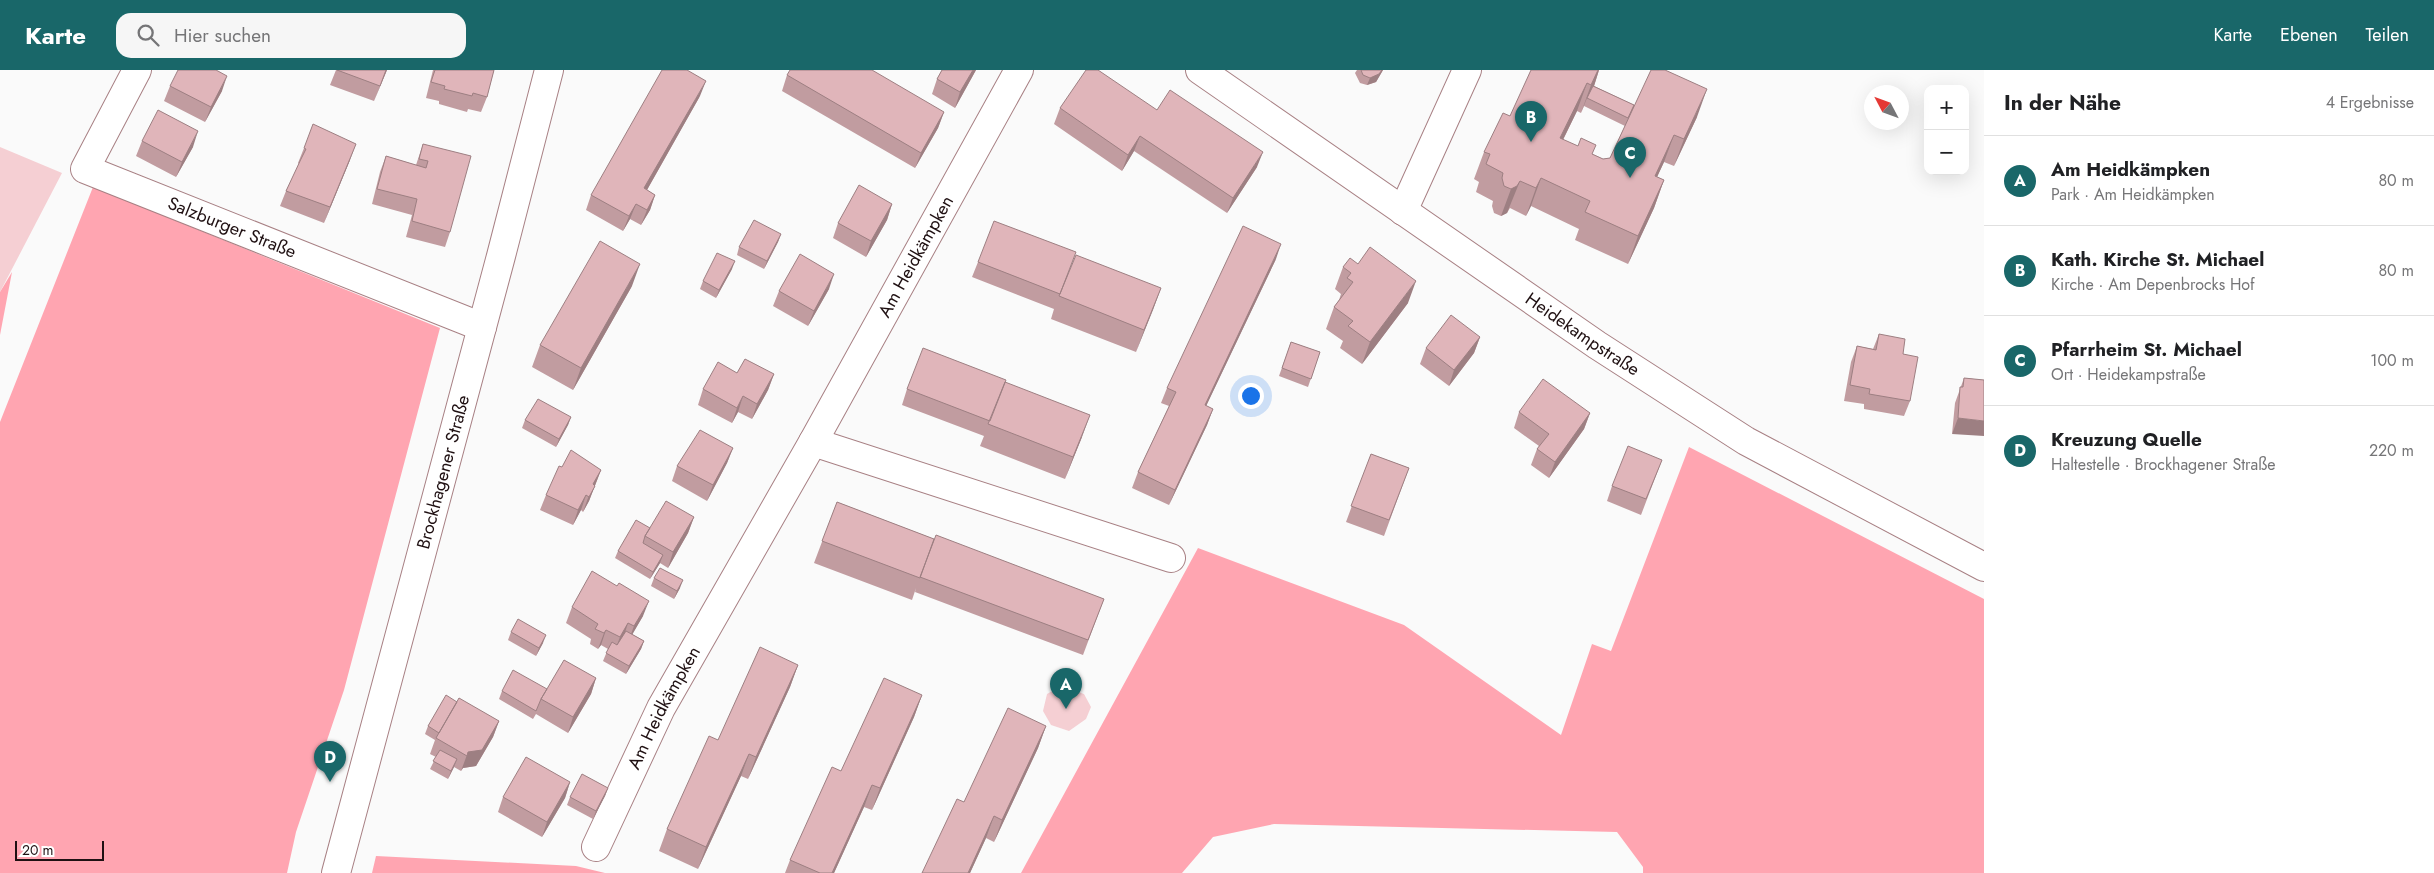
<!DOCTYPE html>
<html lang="de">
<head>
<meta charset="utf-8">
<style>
	:root { --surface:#fff; --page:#f6f6f6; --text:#202124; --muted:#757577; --line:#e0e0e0; --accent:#196769 }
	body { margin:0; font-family:Jost,sans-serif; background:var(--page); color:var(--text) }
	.controls { position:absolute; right:15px; top:15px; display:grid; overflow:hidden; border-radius:10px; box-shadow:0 5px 20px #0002 }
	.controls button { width:45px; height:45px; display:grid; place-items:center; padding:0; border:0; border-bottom:1px solid var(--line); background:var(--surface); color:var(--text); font:25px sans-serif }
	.compass { position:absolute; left:1864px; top:15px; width:45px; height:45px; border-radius:50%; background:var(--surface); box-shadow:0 5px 20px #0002; rotate:311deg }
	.scale { position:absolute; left:15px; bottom:12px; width:89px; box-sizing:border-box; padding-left:5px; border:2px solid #1f1012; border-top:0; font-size:14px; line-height:18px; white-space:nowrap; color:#1f1012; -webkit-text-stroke:4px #fff; paint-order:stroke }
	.you { position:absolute; left:1250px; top:325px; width:18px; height:18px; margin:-12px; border:4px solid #fff; border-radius:50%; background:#1a73e8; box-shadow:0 0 0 8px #1a73e833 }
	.badge { display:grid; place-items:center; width:32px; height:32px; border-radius:50%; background:var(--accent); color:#fff; font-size:16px; font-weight:700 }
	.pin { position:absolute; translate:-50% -41px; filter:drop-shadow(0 1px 2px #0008) }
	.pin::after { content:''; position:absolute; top:26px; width:18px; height:15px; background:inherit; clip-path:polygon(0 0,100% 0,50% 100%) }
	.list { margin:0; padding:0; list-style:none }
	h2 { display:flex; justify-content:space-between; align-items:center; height:65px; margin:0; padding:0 20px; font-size:21px }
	h2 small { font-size:16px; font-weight:400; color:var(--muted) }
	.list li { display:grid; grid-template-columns:32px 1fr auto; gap:15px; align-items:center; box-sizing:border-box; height:90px; padding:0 20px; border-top:1px solid var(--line) }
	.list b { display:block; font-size:19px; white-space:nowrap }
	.list p { margin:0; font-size:16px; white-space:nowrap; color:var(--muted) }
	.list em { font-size:16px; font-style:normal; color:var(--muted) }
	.icon { flex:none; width:28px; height:28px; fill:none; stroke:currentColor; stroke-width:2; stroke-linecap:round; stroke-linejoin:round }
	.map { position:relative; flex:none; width:1984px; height:803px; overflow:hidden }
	header { display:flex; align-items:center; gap:30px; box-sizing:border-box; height:70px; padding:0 25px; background:var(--accent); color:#fff }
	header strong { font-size:24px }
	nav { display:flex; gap:28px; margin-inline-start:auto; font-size:18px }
	.search { width:350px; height:45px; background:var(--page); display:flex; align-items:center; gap:12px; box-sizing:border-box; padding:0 18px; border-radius:15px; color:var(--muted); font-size:19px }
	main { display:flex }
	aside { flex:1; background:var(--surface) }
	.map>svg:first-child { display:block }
</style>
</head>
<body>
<header>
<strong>Karte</strong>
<div class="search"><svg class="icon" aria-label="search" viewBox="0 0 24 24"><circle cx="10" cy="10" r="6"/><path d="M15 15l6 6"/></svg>Hier suchen</div>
<nav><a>Karte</a><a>Ebenen</a><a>Teilen</a></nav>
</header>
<main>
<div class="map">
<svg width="1984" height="803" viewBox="0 0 1984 803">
	<rect width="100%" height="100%" fill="#fafafa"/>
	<path fill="#f5cfd3" d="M 0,77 L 62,103 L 0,222 Z
		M 1061,616 L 1084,624 L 1091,637 L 1086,649 L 1069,661 L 1051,655 L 1043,641 L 1047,624 Z"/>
	<path fill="#ffa5b1" d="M 93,117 L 440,258 L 344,620 L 296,762 L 287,803 L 0,803 L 0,352 Z
		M 12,202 L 0,265 L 0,222 Z
		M 1689,377 L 1984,529 L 1984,803 L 1643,803 L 1643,797 L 1617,762 L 1274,754 L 1213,767 L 1182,803 L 1021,803 L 1198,478 L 1404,555 L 1561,665 L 1592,574 L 1611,581 Z
		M 376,786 L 576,796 L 605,803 L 372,803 Z"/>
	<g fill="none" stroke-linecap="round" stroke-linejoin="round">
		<defs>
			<g id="minor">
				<path id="s1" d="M 137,0 L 85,99 L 482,257"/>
				<path id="s2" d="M 1200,0 L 1597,275 L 1746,371 L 1984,497"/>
				<path d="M 1403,141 L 1467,0"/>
				<path d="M 813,372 L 1171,488"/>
				<path id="s3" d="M 596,777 L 661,638 L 813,372 L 1019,0"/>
			</g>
			<g id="major">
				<path id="s4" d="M 336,803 L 501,186 L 549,0"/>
			</g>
		</defs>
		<use href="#minor" stroke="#a88084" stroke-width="30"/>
		<use href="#major" stroke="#a88084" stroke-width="30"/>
		<use href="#minor" stroke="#fff" stroke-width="28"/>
		<use href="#major" stroke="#fff" stroke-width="28"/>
	</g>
	<path fill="#c19ca0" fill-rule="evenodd" d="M 336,0 L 387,0 L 374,31 L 330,15 Z
		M 433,0 L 494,0 L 487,27 L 481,42 L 468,39 L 467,42 L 439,34 L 439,31 L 426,28 Z
		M 942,0 L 976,0 L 955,38 L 932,24 L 937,9 Z
		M 1357,0 L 1383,0 L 1376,12 L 1367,15 L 1360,13 L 1355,3 Z
		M 1599,0 L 1594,16 L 1634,35 L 1697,47 L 1674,96 L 1664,92 L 1657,107 L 1664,110 L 1654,138 L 1628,194 L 1575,170 L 1579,159 L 1531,136 L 1526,146 L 1510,138 L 1507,143 L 1501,146 L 1494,143 L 1492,136 L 1493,131 L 1476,122 L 1479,112 L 1474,109 L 1484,82 L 1510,46 ZM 1584,36 L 1625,56 L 1610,88 L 1603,89 L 1563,70 L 1577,41 L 1581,43 Z
		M 787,5 L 944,42 L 938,58 L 915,98 L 782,21 Z
		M 170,16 L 222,21 L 205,52 L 164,31 Z
		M 700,26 L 647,120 L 655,125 L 650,140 L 641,155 L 630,149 L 623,161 L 586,140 L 591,125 Z
		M 1060,38 L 1157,40 L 1257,97 L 1227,143 L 1134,81 L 1122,101 L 1054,54 Z
		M 142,71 L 193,77 L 176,107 L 136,86 Z
		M 423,74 L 450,162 L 445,177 L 406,167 L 412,145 L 372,134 L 380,102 L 386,86 L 416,95 Z
		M 304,78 L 350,90 L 324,153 L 280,136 L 286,121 L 299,94 L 298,93 Z
		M 892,134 L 887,150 L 866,187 L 833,168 L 838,153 Z
		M 781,164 L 778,172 L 764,199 L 737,185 L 739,177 Z
		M 1276,189 L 1206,336 L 1213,339 L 1207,355 L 1169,435 L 1132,418 L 1138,402 L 1169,336 L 1161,333 L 1167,318 Z
		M 978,192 L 1161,218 L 1136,282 L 1051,249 L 1054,239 L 972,207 Z
		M 1343,197 L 1408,233 L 1362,294 L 1340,278 L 1343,271 L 1326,259 L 1334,237 L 1339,230 L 1341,224 L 1335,219 Z
		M 732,199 L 716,228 L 700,219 L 703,211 Z
		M 632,216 L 573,320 L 532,297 L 540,275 Z
		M 829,219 L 808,256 L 773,236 L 779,221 Z
		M 1879,264 L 1903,284 L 1910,331 L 1904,346 L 1864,339 L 1864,334 L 1844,331 L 1851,292 L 1857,276 L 1873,279 Z
		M 1480,267 L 1474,283 L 1449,316 L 1420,294 L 1426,278 Z
		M 1291,272 L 1320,282 L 1308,317 L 1279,306 Z
		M 737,303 L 774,304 L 768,320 L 752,349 L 738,342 L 732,353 L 698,335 L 703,319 Z
		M 1964,308 L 1984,310 L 1952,364 L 1955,333 Z
		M 1003,317 L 1082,367 L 1065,409 L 980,376 L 984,366 L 902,335 L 907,319 Z
		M 1519,342 L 1590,343 L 1584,359 L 1549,408 L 1531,395 L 1537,379 L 1539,376 L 1514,358 Z
		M 571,347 L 568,355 L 556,377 L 522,358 L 525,350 Z
		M 733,378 L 727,393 L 707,431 L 672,411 L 677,396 Z
		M 1371,384 L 1409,398 L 1384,466 L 1346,452 Z
		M 1662,390 L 1641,445 L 1607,431 L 1612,416 Z
		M 601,400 L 589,431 L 583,442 L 581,440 L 573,455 L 540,440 L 546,425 Z
		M 837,432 L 934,469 L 1104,529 L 1083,585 L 915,522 L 916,518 L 912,530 L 814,493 Z
		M 694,447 L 688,463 L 668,498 L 660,493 L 650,509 L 615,488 L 618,481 L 650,458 Z
		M 654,508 L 680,518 L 674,529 L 651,516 Z
		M 617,516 L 643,546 L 632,564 L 644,571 L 641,579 L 626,604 L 603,591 L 608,579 L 601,575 L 598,579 L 590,574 L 591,569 L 566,553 L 572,537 Z
		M 511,562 L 543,573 L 536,586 L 508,570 Z
		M 798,595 L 790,617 L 748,709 L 741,706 L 698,799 L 659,781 L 667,759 L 718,670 Z
		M 596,608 L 591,624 L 568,663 L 536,644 L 533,649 L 499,629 L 502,621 L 547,619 Z
		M 922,625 L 914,647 L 872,740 L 864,737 L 834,803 L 785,803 L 790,790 L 841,701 Z
		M 457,632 L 499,651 L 493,667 L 476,696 L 463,698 L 461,701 L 454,697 L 448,709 L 430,699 L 436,687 L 430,684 L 435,670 L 425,664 L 428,656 Z
		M 1046,656 L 1038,678 L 994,772 L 986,768 L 970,803 L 922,803 L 964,732 Z
		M 570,712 L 565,728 L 542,767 L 498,742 L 503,727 Z
		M 608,718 L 605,726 L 593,749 L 567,735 L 570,727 Z"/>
	<path fill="#9d7f82" d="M 386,0 L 387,0 L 374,31 L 380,16 Z
		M 973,0 L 976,0 L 955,38 L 960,22 Z
		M 1382,0 L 1383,0 L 1376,12 L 1367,15 L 1370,8 Z
		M 1598,0 L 1599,0 L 1594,16 L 1587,29 L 1587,28 L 1581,43 L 1591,15 Z
		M 227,6 L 222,21 L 205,52 L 211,37 Z
		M 706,11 L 700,26 L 639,134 L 644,118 Z
		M 1587,13 L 1577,41 L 1550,96 L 1560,68 Z
		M 1707,19 L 1697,47 L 1674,96 L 1684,69 Z
		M 944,42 L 938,58 L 915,98 L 921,83 Z
		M 198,61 L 193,77 L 176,107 L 182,92 Z
		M 1674,65 L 1664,92 L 1645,133 L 1655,106 Z
		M 1140,66 L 1134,81 L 1122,101 L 1128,85 Z
		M 356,74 L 350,90 L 324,153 L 330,137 Z
		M 1263,82 L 1257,97 L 1227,143 L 1233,128 Z
		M 1541,108 L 1531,136 L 1526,146 L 1536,118 Z
		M 1664,110 L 1654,138 L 1628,194 L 1638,166 Z
		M 1520,111 L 1507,143 L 1501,146 L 1511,119 Z
		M 655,125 L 650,140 L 641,155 L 647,140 Z
		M 636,134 L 630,149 L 623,161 L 629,146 Z
		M 892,134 L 887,150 L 866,187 L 871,171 Z
		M 781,164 L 778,172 L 764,199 L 767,191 Z
		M 1281,174 L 1276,189 L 1199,351 L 1205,335 Z
		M 735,191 L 732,199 L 716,228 L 719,220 Z
		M 640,194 L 632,216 L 573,320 L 581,298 Z
		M 834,204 L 829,219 L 808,256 L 814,241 Z
		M 1416,211 L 1408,233 L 1362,294 L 1370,272 Z
		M 1161,218 L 1153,240 L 1136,282 L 1144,260 Z
		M 1480,267 L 1474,283 L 1449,316 L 1454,300 Z
		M 774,304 L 768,320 L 752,349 L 757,334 Z
		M 743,326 L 738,342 L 732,353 L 737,338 Z
		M 1213,339 L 1207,355 L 1169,435 L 1175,420 Z
		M 1590,343 L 1584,359 L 1549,408 L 1555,392 Z
		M 1090,345 L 1082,367 L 1065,409 L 1073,387 Z
		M 571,347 L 568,355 L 556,377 L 559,369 Z
		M 1958,348 L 1984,351 L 1984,366 L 1952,364 Z
		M 733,378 L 727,393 L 707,431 L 713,415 Z
		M 601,400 L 589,431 L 583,442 L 593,414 Z
		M 586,425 L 581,440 L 573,455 L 578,440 Z
		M 694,447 L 688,463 L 668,498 L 673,482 Z
		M 663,485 L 660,493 L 650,509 L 653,502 Z
		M 683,510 L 680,518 L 674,529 L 677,521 Z
		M 649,531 L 643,546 L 628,572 L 634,556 Z
		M 628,553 L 623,569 L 614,583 L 620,567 Z
		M 606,560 L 601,575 L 598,579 L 604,563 Z
		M 546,565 L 543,573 L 536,586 L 539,578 Z
		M 644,571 L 641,579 L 626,604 L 629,596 Z
		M 798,595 L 790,617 L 748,709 L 756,687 Z
		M 596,608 L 591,624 L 568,663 L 573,647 Z
		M 922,625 L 914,647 L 872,740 L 880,718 Z
		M 499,651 L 493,667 L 476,696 L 463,698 L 461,701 L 468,682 Z
		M 1046,656 L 1038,678 L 994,772 L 1002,750 Z
		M 749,684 L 741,706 L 698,799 L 706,777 Z
		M 457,689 L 454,697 L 448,709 L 451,701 Z
		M 570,712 L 565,728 L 542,767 L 547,752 Z
		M 872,715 L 864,737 L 834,803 L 832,803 Z
		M 608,718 L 605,726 L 593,749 L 596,741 Z
		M 994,746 L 986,768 L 970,803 L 968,803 Z"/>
	<path fill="#e0b5ba" stroke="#9d7f82" d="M 178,0 L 216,0 L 227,6 L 211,37 L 170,16 Z
		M 337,0 L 386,0 L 380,16 Z
		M 435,0 L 494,0 L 487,27 L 473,23 L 472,26 L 444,19 L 445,16 L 431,12 Z
		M 662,0 L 687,0 L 706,11 L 644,118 L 655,125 L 647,140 L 636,134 L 629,146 L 591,125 Z
		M 790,0 L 872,0 L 944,42 L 921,83 L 787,5 Z
		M 942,0 L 973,0 L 960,22 L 937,9 Z
		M 1086,0 L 1098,0 L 1157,40 L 1170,20 L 1263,82 L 1233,128 L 1140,66 L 1128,85 L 1060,38 Z
		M 1361,0 L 1382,0 L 1379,4 L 1370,8 L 1363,5 Z
		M 1531,0 L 1598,0 L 1591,15 L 1587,13 L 1560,68 L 1578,76 L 1581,68 L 1596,75 L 1592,84 L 1603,89 L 1610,88 L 1651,0 L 1665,0 L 1707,19 L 1684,69 L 1674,65 L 1655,106 L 1664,110 L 1638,166 L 1585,142 L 1590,131 L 1541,108 L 1536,118 L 1520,111 L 1517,116 L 1511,119 L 1504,116 L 1502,108 L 1503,103 L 1486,94 L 1490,84 L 1484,82 L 1503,43 L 1510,46 Z
		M 1593,16 L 1634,35 L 1628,48 L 1587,28 Z
		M 158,40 L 198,61 L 182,92 L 142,71 Z
		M 313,54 L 356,74 L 330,137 L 286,121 L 301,89 L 306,79 L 304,78 Z
		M 423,74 L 471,86 L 450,162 L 412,151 L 417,129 L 377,119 L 386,86 L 426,98 L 428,91 L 419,89 Z
		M 859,115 L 892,134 L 871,171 L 838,153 Z
		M 754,150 L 781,164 L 767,191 L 739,177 Z
		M 994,151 L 1076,182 L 1060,224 L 978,192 Z
		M 1243,156 L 1281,174 L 1205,335 L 1213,339 L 1175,420 L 1138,402 L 1176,322 L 1167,318 Z
		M 600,171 L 640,194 L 581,298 L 540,275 Z
		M 1370,177 L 1416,211 L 1370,272 L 1348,256 L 1353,251 L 1334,237 L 1353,212 L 1347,208 L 1351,203 L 1343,197 L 1350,188 L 1358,194 Z
		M 717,183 L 735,191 L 719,220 L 703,211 Z
		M 800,184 L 834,204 L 814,241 L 779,221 Z
		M 1076,185 L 1161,218 L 1144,260 L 1059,226 Z
		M 1451,245 L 1480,267 L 1454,300 L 1426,278 Z
		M 1879,264 L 1905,269 L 1903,284 L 1918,287 L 1910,331 L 1869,324 L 1870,319 L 1850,315 L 1857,276 L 1876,280 Z
		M 1291,272 L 1320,282 L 1311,309 L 1282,298 Z
		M 923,278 L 1006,310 L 990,351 L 907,319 Z
		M 745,289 L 774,304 L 757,334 L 743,326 L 737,338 L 703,319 L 718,292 L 737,303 Z
		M 1964,308 L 1984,310 L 1984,351 L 1958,348 L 1960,317 L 1963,317 Z
		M 1543,309 L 1590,343 L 1555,392 L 1537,379 L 1549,364 L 1519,342 Z
		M 1005,312 L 1090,345 L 1073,387 L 988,354 Z
		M 538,329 L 571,347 L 559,369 L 525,350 Z
		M 700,360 L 733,378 L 713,415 L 677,396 Z
		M 1628,376 L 1662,390 L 1646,429 L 1612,416 Z
		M 571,380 L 601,400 L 593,414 L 595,416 L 589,427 L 586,425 L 578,440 L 546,425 L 559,396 L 562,397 Z
		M 1371,384 L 1409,398 L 1389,450 L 1351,436 Z
		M 666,431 L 694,447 L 673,482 L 645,466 Z
		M 837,432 L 934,469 L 920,508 L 822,471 Z
		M 636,450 L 650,458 L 645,466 L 643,473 L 663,485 L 653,502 L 618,481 Z
		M 936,465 L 1104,529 L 1088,570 L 920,507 Z
		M 660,498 L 683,510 L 677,521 L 654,508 Z
		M 592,501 L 617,516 L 619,513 L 649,531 L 634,556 L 628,553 L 620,567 L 606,560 L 604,563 L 595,559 L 598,554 L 572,537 Z
		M 518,549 L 546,565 L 539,578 L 511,562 Z
		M 626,561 L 644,571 L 629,596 L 606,583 L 612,572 L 617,575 Z
		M 760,577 L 798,595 L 756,687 L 749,684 L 706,777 L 667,759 L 709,666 L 718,670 Z
		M 564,590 L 596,608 L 573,647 L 541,629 Z
		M 513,600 L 547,619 L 541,629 L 536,641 L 502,621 Z
		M 884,608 L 922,625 L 880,718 L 872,715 L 832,803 L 820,803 L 790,790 L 832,697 L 841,701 Z
		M 446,625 L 457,632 L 439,663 L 428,656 Z
		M 459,628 L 499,651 L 482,680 L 468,682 L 467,686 L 436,668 Z
		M 1008,638 L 1046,656 L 1002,750 L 994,746 L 968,803 L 922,803 L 957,729 L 964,732 Z
		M 440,680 L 457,689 L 451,701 L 433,691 Z
		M 526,687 L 570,712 L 547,752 L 503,727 Z
		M 582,704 L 608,718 L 596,741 L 570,727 Z"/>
	<g text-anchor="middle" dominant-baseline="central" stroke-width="4" stroke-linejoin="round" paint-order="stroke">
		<g font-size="18" fill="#1f1012" stroke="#fff">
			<text stroke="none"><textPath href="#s1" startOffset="270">Salzburger Straße</textPath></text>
			<text stroke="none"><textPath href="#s3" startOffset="672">Am Heidkämpken</textPath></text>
			<text stroke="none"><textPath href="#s2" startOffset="465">Heidekampstraße</textPath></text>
			<text stroke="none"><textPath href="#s4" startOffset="415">Brockhagener Straße</textPath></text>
			<text stroke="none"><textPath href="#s3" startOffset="155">Am Heidkämpken</textPath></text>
		</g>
	</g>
</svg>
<div class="controls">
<button>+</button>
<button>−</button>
</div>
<svg class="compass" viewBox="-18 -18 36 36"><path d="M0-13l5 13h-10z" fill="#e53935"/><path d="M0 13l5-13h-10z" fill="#757577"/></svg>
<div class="scale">20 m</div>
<div class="you"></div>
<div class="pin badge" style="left:1066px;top:639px">A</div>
<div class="pin badge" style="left:1531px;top:72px">B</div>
<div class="pin badge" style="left:1630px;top:108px">C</div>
<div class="pin badge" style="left:330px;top:712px">D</div>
</div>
<aside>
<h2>In der Nähe<small>4 Ergebnisse</small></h2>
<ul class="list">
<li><span class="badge">A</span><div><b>Am Heidkämpken</b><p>Park · Am Heidkämpken</p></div><em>80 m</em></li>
<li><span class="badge">B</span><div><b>Kath. Kirche St. Michael</b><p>Kirche · Am Depenbrocks Hof</p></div><em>80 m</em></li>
<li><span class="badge">C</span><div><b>Pfarrheim St. Michael</b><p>Ort · Heidekampstraße</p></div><em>100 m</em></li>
<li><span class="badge">D</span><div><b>Kreuzung Quelle</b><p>Haltestelle · Brockhagener Straße</p></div><em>220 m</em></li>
</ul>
</aside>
</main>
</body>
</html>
